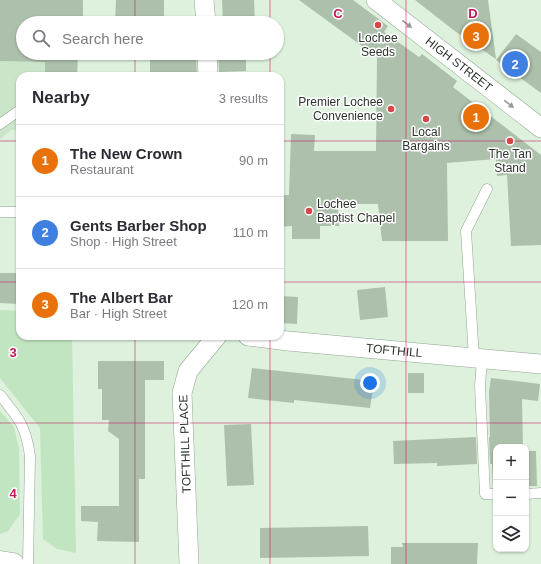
<!DOCTYPE html>
<html lang="en">
<head>
<meta charset="utf-8">
<style>
	:root { --surface:#fff; --page:#f7f7f7; --text:#2b2b33; --muted:#7c7c81; --line:#e1e1e2; --accent:#d6464a }
	body { margin:0; font-family:Arial,sans-serif; background:var(--page); color:var(--text) }
	.controls { position:absolute; right:12px; bottom:12px; display:grid; overflow:hidden; border-radius:8px; box-shadow:0 1px 3px #0004 }
	.controls button { width:36px; height:36px; display:grid; place-items:center; padding:0; border:0; border-bottom:1px solid var(--line); background:var(--surface); color:var(--text); font:20px sans-serif }
	.you { position:absolute; left:370px; top:383px; width:14px; height:14px; margin:-10px; border:3px solid #fff; border-radius:50%; background:#1a73e8; box-shadow:0 0 0 6px #1a73e833 }
	.badge { display:grid; place-items:center; width:26px; height:26px; border-radius:50%; background:var(--accent); color:#fff; font-size:13px; font-weight:700 }
	.pin { position:absolute; translate:-50% -50%; border:2px solid #fff; box-shadow:0 1px 4px #0006 }
	.list { margin:0; padding:0; list-style:none }
	h2 { display:flex; justify-content:space-between; align-items:center; height:52px; margin:0; padding:0 16px; font-size:17px }
	h2 small { font-size:13px; font-weight:400; color:var(--muted) }
	.list li { display:grid; grid-template-columns:26px 1fr auto; gap:12px; align-items:center; box-sizing:border-box; height:72px; padding:0 16px; border-top:1px solid var(--line) }
	.list b { display:block; font-size:15px; white-space:nowrap }
	.list p { margin:0; font-size:13px; white-space:nowrap; color:var(--muted) }
	.list em { font-size:13px; font-style:normal; color:var(--muted) }
	.icon { flex:none; width:22px; height:22px; fill:none; stroke:currentColor; stroke-width:2; stroke-linecap:round; stroke-linejoin:round }
	.map { position:relative; flex:none; width:541px; height:564px; overflow:hidden }
	.search { position:absolute; background:var(--surface); box-shadow:0 1px 3px #0004; left:16px; top:16px; width:268px; height:44px; display:flex; align-items:center; gap:10px; box-sizing:border-box; padding:0 14px; border-radius:22px; color:var(--muted); font-size:15px }
	.panel { position:absolute; background:var(--surface); box-shadow:0 1px 3px #0004; left:16px; top:72px; width:268px; height:268px; border-radius:12px }
	.map>svg:first-child { display:block }
</style>
</head>
<body>
<div class="map">
<svg width="541" height="564" viewBox="0 0 541 564">
	<rect width="100%" height="100%" fill="#ddf1dc"/>
	<path fill="#cbe5ca" d="M 0,0 L 83,0 L 83,23 L 23,23 L 23,53 L 78,53 L 77,76 L 20,76 L 20,130 L 11,130 L 0,139 Z"/>
	<path fill="#c0e5c0" d="M 0,310 L 20,311 L 20,336 L 72,336 L 76,553 L 57,549 L 43,539 L 40,428 L 0,378 Z
		M 0,411 L 14,427 L 19,448 L 20,514 L 8,531 L 0,534 Z"/>
	<path fill="#acc0ab" d="M 0,0 L 83,0 L 83,23 L 23,23 L 23,53 L 78,53 L 77,76 L 45,76 L 45,62 L 0,61 Z
		M 116,0 L 164,0 L 164,23 L 115,23 Z
		M 222,0 L 254,0 L 255,23 L 223,23 Z
		M 299,0 L 353,0 L 388,26 L 384,32 L 419,57 L 422,54 L 457,81 L 453,87 L 541,155 L 541,245 L 511,246 L 507,175 L 497,176 L 496,159 L 447,163 L 448,241 L 382,241 L 378,204 L 338,204 L 339,226 L 320,226 L 320,239 L 292,239 L 292,226 L 280,227 L 280,195 L 289,195 L 291,134 L 315,135 L 314,151 L 376,151 L 377,57 Z
		M 415,0 L 488,0 L 496,59 L 456,32 Z
		M 516,34 L 541,52 L 541,93 L 496,60 Z
		M 129,53 L 196,53 L 197,76 L 150,76 L 150,53 Z
		M 218,53 L 256,53 L 246,54 L 246,71 L 219,72 Z
		M 0,273 L 20,273 L 20,304 L 0,303 Z
		M 385,287 L 388,317 L 360,320 L 357,290 Z
		M 280,296 L 298,297 L 297,324 L 280,323 Z
		M 98,361 L 164,361 L 164,380 L 145,380 L 145,479 L 139,479 L 139,542 L 97,541 L 98,522 L 81,521 L 81,506 L 119,506 L 119,439 L 108,431 L 109,420 L 102,420 L 102,389 L 98,389 Z
		M 252,368 L 374,381 L 370,408 L 294,400 L 294,403 L 248,398 Z
		M 408,373 L 424,373 L 424,393 L 408,393 Z
		M 491,378 L 540,384 L 538,401 L 522,399 L 523,447 L 496,447 L 496,487 L 493,487 L 492,464 L 490,464 L 489,437 L 490,437 L 489,392 Z
		M 251,424 L 254,485 L 227,486 L 224,425 Z
		M 476,437 L 477,464 L 437,466 L 437,463 L 394,464 L 393,441 Z
		M 526,451 L 536,451 L 537,486 L 526,486 Z
		M 368,526 L 369,556 L 260,558 L 260,528 Z
		M 402,543 L 478,543 L 477,564 L 391,564 L 391,547 L 403,547 Z"/>
	<g fill="none" stroke-linecap="round" stroke-linejoin="round">
		<defs>
			<path id="lane" d="M 0,124 L 20,110
				M 0,212 L 20,212
				M 474,358 L 466,231 L 487,189
				M 482,359 L 480,386 L 485,494 L 496,494
				M 0,395 C 18,417 26,426 30,456 L 28,564
				M 526,494 L 541,493"/>
			<g id="street">
				<path d="M 204,0 L 206,23"/>
				<path id="s1" d="M 376,0 L 541,128"/>
				<path d="M 207,53 L 208,76"/>
				<path id="s2" d="M 248,336 L 288,341 L 541,364"/>
				<path d="M 189,564 L 182,393 L 188,371 L 217,336"/>
			</g>
			<path id="secondary" d="M 0,562 L 13,564"/>
		</defs>
		<use href="#lane" stroke="#92a692" stroke-width="11"/>
		<use href="#street" stroke="#92a692" stroke-width="20"/>
		<use href="#secondary" stroke="#92a692" stroke-width="23"/>
		<use href="#lane" stroke="#fff" stroke-width="10"/>
		<use href="#street" stroke="#fff" stroke-width="19"/>
		<use href="#secondary" stroke="#fff" stroke-width="22"/>
	</g>
	<defs><path id="oneway-solid" d="M-6-.8H1V-3.2L6.5 0L1 3.2V.8H-6Z"/></defs>
	<g fill="#969a96">
		<use href="#oneway-solid" transform="translate(407 24) rotate(38)"/>
		<use href="#oneway-solid" transform="translate(509 104) rotate(37)"/>
	</g>
	<path fill="none" stroke="#c2185b" stroke-width="1" stroke-opacity="0.55" d="M 135,0 L 135,23M 270,0 L 270,23M 406,0 L 406,564M 135,53 L 135,76M 270,53 L 270,76M 0,141 L 20,141M 280,141 L 541,141M 0,282 L 20,282M 280,282 L 541,282M 135,336 L 135,564M 270,336 L 270,564M 0,423 L 541,423"/>
	<g fill="#d6464a" stroke="#fff" stroke-width="1.5">
		<circle cx="378" cy="25" r="4"/>
		<circle cx="391" cy="109" r="4"/>
		<circle cx="426" cy="119" r="4"/>
		<circle cx="510" cy="141" r="4"/>
		<circle cx="309" cy="211" r="4"/>
	</g>
	<g text-anchor="middle" dominant-baseline="central" stroke-width="3" stroke-linejoin="round" paint-order="stroke">
		<g font-size="12" fill="#2c342c" stroke="#fff">
			<text x="378" y="38">Lochee<tspan x="378" dy="14">Seeds</tspan></text>
			<text x="383" y="102" text-anchor="end">Premier Lochee<tspan x="383" dy="14">Convenience</tspan></text>
			<text x="426" y="132">Local<tspan x="426" dy="14">Bargains</tspan></text>
			<text x="510" y="154">The Tan<tspan x="510" dy="14">Stand</tspan></text>
			<text x="317" y="204" text-anchor="start">Lochee<tspan x="317" dy="14">Baptist Chapel</tspan></text>
		</g>
		<g font-size="12" fill="#2c342c" stroke="#fff">
			<text stroke="none"><textPath href="#s1" startOffset="105">HIGH STREET</textPath></text>
			<text stroke="none"><textPath href="#s2" startOffset="147">TOFTHILL</textPath></text>
			<text transform="translate(185 444) rotate(-92)">TOFTHILL PLACE</text>
		</g>
	</g>
	<g font-size="13" text-anchor="middle" font-weight="bold" fill="#c2185b" stroke="#fff" stroke-width="3" stroke-linejoin="round" paint-order="stroke">
		<text x="338" y="18">C</text>
		<text x="473" y="18">D</text>
		<text x="13" y="357">3</text>
		<text x="13" y="498">4</text>
	</g>
</svg>
<div class="controls">
<button>+</button>
<button>−</button>
<button><svg class="icon" aria-label="layers" viewBox="0 0 24 24"><path d="M12 4l9 5-9 5-9-5zM3 14l9 5 9-5"/></svg></button>
</div>
<div class="you"></div>
<div class="pin badge" style="left:476px;top:117px;background:#e8710a">1</div>
<div class="pin badge" style="left:515px;top:64px;background:#3f7fe0">2</div>
<div class="pin badge" style="left:476px;top:36px;background:#e8710a">3</div>
<div class="search"><svg class="icon" aria-label="search" viewBox="0 0 24 24"><circle cx="10" cy="10" r="6"/><path d="M15 15l6 6"/></svg>Search here</div>
<section class="panel">
<h2>Nearby<small>3 results</small></h2>
<ul class="list">
<li><span class="badge" style="background:#e8710a">1</span><div><b>The New Crown</b><p>Restaurant</p></div><em>90 m</em></li>
<li><span class="badge" style="background:#3f7fe0">2</span><div><b>Gents Barber Shop</b><p>Shop · High Street</p></div><em>110 m</em></li>
<li><span class="badge" style="background:#e8710a">3</span><div><b>The Albert Bar</b><p>Bar · High Street</p></div><em>120 m</em></li>
</ul>
</section>
</div>
</body>
</html>
